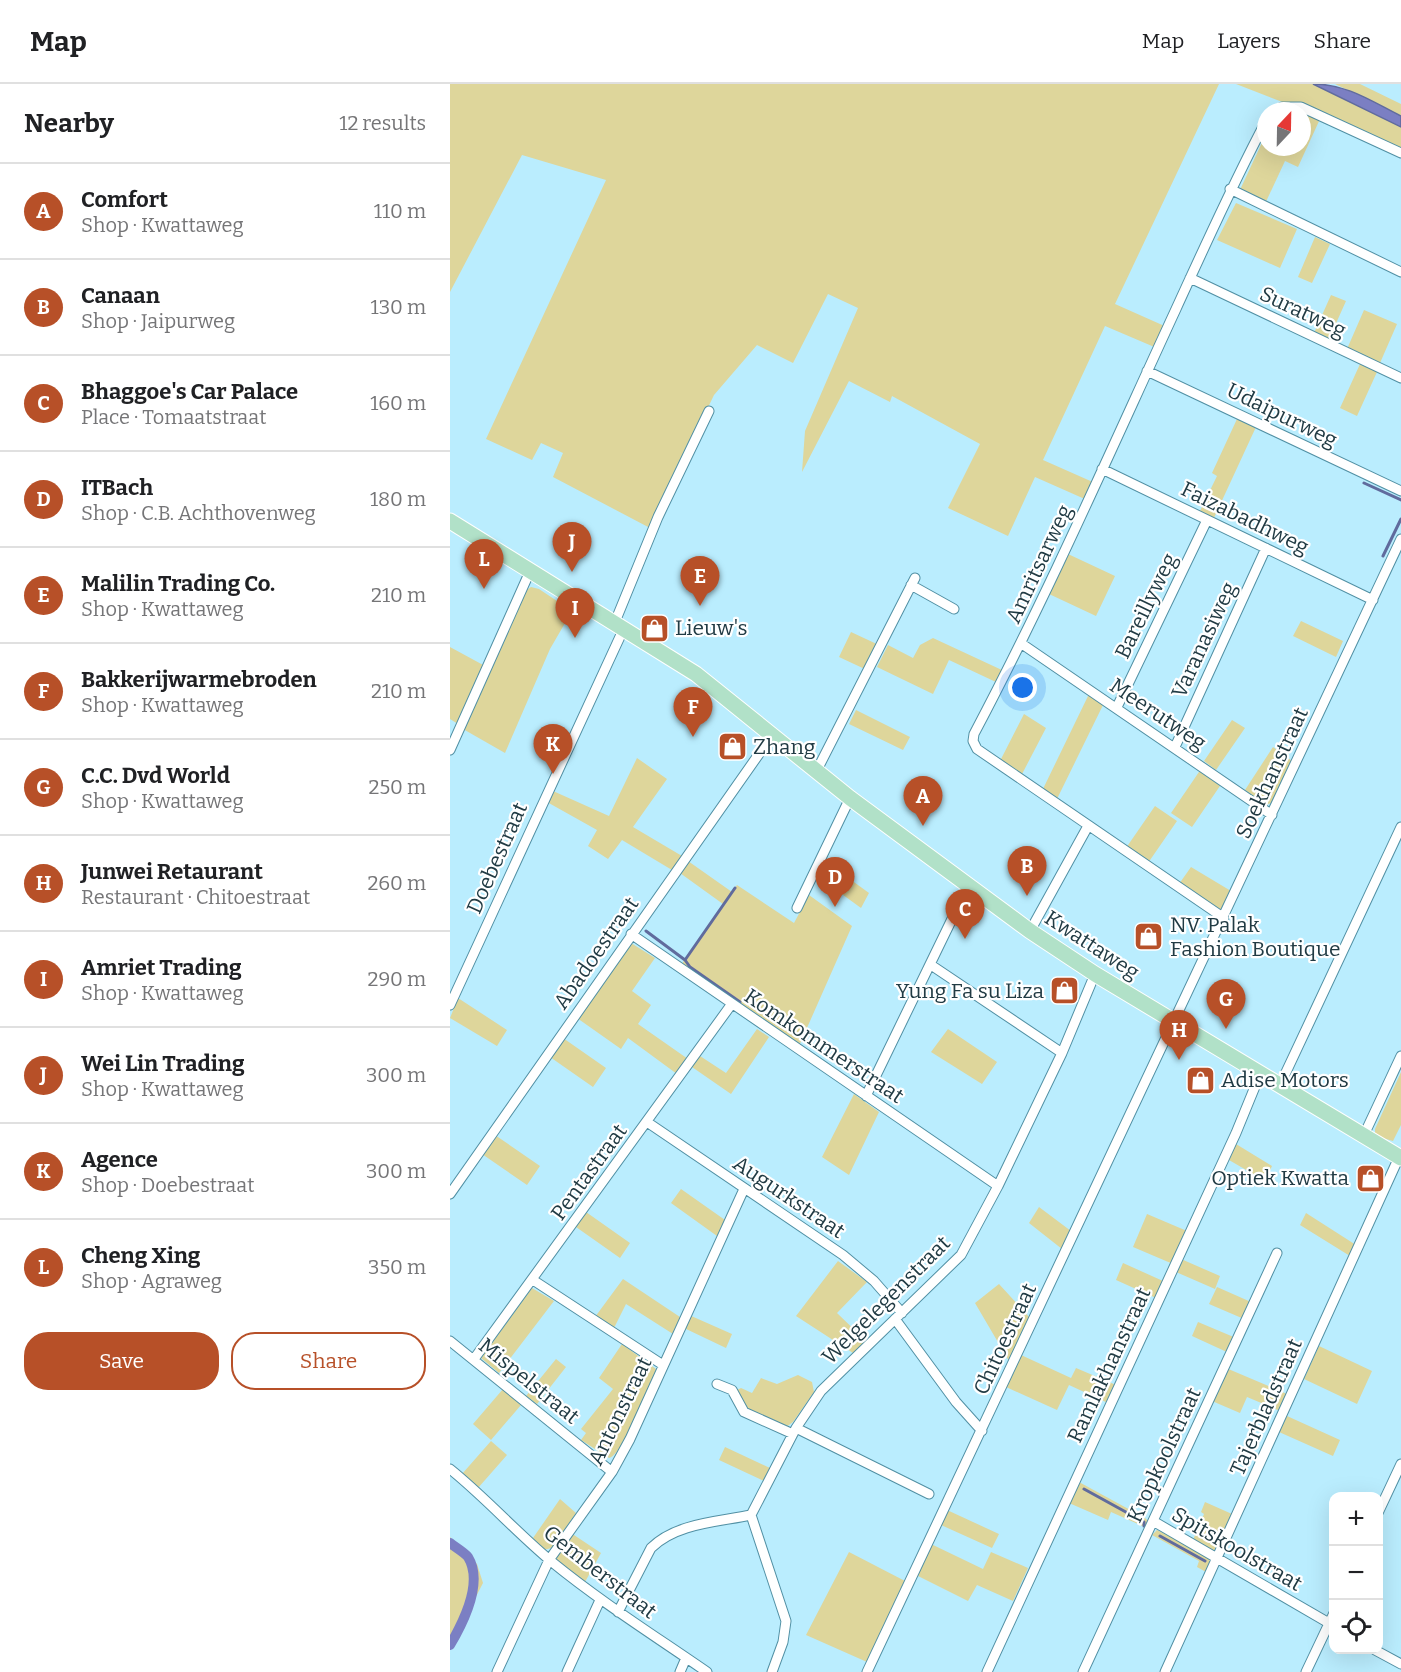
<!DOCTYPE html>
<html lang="en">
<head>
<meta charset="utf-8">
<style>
	:root { --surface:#fff; --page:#f6f6f6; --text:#202124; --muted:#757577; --line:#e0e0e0; --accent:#b75028 }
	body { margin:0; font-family:Bitter,serif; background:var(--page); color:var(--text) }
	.controls { position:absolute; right:18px; bottom:18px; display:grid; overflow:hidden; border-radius:12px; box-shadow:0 6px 24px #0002 }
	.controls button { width:54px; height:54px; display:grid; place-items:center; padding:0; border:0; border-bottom:2px solid var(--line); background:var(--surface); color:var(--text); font:30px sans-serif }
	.compass { position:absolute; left:807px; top:18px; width:54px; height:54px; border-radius:50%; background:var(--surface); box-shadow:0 6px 24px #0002; rotate:22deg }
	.you { position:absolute; left:573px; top:604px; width:21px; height:21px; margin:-15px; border:4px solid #fff; border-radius:50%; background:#1a73e8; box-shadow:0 0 0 9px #1a73e833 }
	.badge { display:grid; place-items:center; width:39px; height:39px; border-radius:50%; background:var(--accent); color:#fff; font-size:20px; font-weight:700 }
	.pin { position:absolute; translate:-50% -50px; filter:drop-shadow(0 2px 3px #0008) }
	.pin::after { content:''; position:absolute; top:32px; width:21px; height:18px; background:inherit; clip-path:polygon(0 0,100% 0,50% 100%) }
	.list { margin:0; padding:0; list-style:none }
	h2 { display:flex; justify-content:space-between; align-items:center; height:78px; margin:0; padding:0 24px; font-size:26px }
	h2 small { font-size:20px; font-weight:400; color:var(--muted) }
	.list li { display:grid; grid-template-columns:39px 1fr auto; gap:18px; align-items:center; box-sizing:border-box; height:96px; padding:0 24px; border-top:2px solid var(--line) }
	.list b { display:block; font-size:22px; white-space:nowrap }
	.list p { margin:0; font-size:20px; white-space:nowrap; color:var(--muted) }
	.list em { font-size:20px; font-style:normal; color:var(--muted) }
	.actions { display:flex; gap:12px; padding:18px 24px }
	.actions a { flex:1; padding:14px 0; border:2px solid var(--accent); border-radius:24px; text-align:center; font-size:21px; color:var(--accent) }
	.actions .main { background:var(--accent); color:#fff }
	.icon { flex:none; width:33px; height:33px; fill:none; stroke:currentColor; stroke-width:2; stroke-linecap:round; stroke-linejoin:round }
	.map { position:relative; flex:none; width:951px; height:1588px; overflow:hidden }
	header { display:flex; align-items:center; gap:36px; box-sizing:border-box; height:84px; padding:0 30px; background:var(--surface); border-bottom:2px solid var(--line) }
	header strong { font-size:28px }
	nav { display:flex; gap:33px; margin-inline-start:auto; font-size:21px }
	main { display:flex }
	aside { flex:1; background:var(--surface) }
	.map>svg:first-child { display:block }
</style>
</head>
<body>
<header>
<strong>Map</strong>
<nav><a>Map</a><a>Layers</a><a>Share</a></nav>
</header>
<main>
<aside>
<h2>Nearby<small>12 results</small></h2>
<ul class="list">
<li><span class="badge">A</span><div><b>Comfort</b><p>Shop · Kwattaweg</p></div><em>110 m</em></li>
<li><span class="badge">B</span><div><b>Canaan</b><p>Shop · Jaipurweg</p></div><em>130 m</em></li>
<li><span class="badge">C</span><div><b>Bhaggoe's Car Palace</b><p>Place · Tomaatstraat</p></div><em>160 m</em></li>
<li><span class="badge">D</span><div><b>ITBach</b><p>Shop · C.B. Achthovenweg</p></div><em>180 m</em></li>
<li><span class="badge">E</span><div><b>Malilin Trading Co.</b><p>Shop · Kwattaweg</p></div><em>210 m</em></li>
<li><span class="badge">F</span><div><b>Bakkerijwarmebroden</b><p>Shop · Kwattaweg</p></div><em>210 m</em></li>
<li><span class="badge">G</span><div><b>C.C. Dvd World</b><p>Shop · Kwattaweg</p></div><em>250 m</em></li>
<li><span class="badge">H</span><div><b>Junwei Retaurant</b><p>Restaurant · Chitoestraat</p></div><em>260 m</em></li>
<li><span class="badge">I</span><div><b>Amriet Trading</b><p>Shop · Kwattaweg</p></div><em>290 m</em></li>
<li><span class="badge">J</span><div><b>Wei Lin Trading</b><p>Shop · Kwattaweg</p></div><em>300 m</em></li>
<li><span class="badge">K</span><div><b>Agence</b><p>Shop · Doebestraat</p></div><em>300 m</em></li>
<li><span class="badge">L</span><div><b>Cheng Xing</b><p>Shop · Agraweg</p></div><em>350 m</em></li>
</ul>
<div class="actions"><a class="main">Save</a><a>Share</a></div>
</aside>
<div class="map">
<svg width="951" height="1588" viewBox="0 0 951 1588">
	<rect width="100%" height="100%" fill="#baedfe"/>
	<path fill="#ded69b" d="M 0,0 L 769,0 L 665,220 L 719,244 L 709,265 L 655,242 L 593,376 L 645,399 L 637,416 L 585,393 L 558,452 L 498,424 L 530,360 L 442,312 L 440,318 L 399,297 L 352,388 L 355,347 L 408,224 L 378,210 L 343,279 L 307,261 L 264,311 L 200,444 L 103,393 L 113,369 L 91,359 L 82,376 L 36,355 L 156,96 L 72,71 L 0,208 Z
		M 786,0 L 863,0 L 951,43 L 951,64 Z
		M 885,0 L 910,0 L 951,20 L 951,32 Z
		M 852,28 L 870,35 L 848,83 L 835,77 L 814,122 L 789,108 L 816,50 L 816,63 L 852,63 Z
		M 786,119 L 847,145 L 830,184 L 767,156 Z
		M 865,153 L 880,160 L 862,199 L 848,193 Z
		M 881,211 L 896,217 L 879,255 L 864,249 Z
		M 914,226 L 947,240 L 930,279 L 897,265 Z
		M 910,280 L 927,288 L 907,332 L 890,324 Z
		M 787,335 L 806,343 L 763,436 L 749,429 L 767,392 L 762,389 Z
		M 618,470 L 665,492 L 646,532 L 599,510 Z
		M 81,503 L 89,505 L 122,527 L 100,565 L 55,669 L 13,645 L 74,508 Z
		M 851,537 L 893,557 L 886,573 L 843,552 Z
		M 401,548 L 431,562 L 419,587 L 389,573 Z
		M 483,554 L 554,587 L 548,599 L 499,576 L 483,610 L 427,583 L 438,561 L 463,574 L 470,561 Z
		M 0,563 L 35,582 L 8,640 L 0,635 Z
		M 639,610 L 654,619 L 606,717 L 592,707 Z
		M 406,626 L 460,653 L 453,666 L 399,640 Z
		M 574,630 L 596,644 L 571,692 L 550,677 Z
		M 782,636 L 795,644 L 766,686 L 754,677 Z
		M 823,663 L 842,677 L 823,718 L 816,721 L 795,706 Z
		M 187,674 L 217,695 L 183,743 L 232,772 L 222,786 L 172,756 L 158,775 L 138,762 L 147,746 L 97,718 L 103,707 L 159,732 Z
		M 751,685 L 772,699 L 742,743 L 721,729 Z
		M 705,722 L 727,737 L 698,779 L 676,764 Z
		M 238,777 L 282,808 L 287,801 L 344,839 L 359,811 L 402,842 L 349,962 L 231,881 L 273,820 L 230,789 Z
		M 375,777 L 419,809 L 411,824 L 367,792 Z
		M 741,783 L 781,807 L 770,827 L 729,800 Z
		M 181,859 L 205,874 L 182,907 L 201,921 L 188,940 L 238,975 L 227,990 L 178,954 L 171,965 L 127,934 Z
		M 8,914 L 57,946 L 47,962 L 0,934 Z
		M 307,945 L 319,953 L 281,1010 L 242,983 L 250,972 L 276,989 Z
		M 498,945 L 547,978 L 532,1000 L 481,968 Z
		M 113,954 L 156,984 L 143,1003 L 100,973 Z
		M 951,988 L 951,1041 L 943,1057 L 925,1052 L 925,1045 Z
		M 404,1010 L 429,1028 L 399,1091 L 372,1073 Z
		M 45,1051 L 90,1082 L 77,1101 L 32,1070 Z
		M 786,1060 L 822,1082 L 815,1097 L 779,1076 Z
		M 231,1105 L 275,1136 L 267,1152 L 221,1119 Z
		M 589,1123 L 621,1147 L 612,1165 L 579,1139 Z
		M 136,1128 L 180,1159 L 170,1174 L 126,1143 Z
		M 856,1129 L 906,1161 L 900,1172 L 850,1141 Z
		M 697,1130 L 737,1147 L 723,1180 L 683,1163 Z
		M 731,1175 L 770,1192 L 765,1205 L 726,1188 Z
		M 388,1177 L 417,1198 L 387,1229 L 416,1257 L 403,1269 L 346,1232 Z
		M 673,1179 L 713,1197 L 706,1214 L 666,1196 Z
		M 173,1195 L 230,1233 L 223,1250 L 176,1220 L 164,1244 L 145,1233 Z
		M 549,1200 L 580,1234 L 559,1277 L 525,1219 Z
		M 767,1203 L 801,1218 L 794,1235 L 759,1220 Z
		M 82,1204 L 104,1217 L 49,1289 L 31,1274 Z
		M 239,1231 L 282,1250 L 276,1264 L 234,1244 Z
		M 748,1238 L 786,1254 L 779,1269 L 742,1252 Z
		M 172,1260 L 206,1285 C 204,1300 171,1373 159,1374 L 131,1356 L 136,1349 L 131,1345 L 163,1305 L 149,1294 Z
		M 869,1262 L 922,1287 L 907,1320 L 854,1295 Z
		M 571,1271 L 621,1294 L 626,1284 L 666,1301 L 658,1319 L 619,1301 L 607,1326 L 556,1303 Z
		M 106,1275 L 116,1283 L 87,1320 L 76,1312 Z
		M 776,1284 L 837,1310 L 830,1327 L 797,1313 L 790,1329 L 762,1317 Z
		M 348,1291 L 362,1298 L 364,1308 L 343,1338 L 335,1344 L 298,1328 L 287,1306 L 291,1304 L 302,1309 L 311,1294 L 327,1300 Z
		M 53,1305 L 71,1321 L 41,1356 L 23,1340 Z
		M 837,1332 L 890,1356 L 883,1372 L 829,1348 Z
		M 41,1357 L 57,1371 L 28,1404 L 12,1390 Z
		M 275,1363 L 320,1384 L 314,1397 L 269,1376 Z
		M 629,1398 L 695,1434 L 698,1437 L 697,1444 L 661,1428 L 658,1436 L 619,1419 Z
		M 110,1415 L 126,1429 L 102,1464 L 93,1466 L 83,1454 Z
		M 755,1418 L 782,1430 L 764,1467 L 743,1456 L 754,1430 L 751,1428 Z
		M 497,1426 L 549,1450 L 542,1464 L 491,1441 Z
		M 707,1446 L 761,1473 L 756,1488 L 747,1483 L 749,1477 L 702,1451 Z
		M 121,1449 L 151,1469 L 135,1498 L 105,1475 Z
		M 0,1453 L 27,1480 L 33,1499 L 0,1563 Z
		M 481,1460 L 533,1485 L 541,1468 L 578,1484 L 563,1517 L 527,1501 L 518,1517 L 466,1491 Z
		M 399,1468 L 455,1497 L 417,1578 L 356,1551 Z"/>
	<path fill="#7b7fc3" stroke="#606b9d" stroke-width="1.5" d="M 863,0 C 897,0 921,17 951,32 L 951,43 Z"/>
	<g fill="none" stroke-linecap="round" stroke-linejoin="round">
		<path stroke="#606b9d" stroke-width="3" d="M 914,399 L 951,416
			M 933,472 L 951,435
			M 196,847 L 235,876 L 240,883 L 290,918
			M 235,876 L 285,804
			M 634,1405 L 694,1438 L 694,1442
			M 710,1452 L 755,1477"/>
		<path stroke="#7b7fc3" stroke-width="10" d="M 0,1459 C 5,1463 14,1468 18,1473 C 34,1499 13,1539 0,1561"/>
		<defs>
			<path id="street" d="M 825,27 L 832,23 L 851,23 L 951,69
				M 780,105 L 951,188
				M 740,194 L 951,294
				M 697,287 L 951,407
				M 652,385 L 923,516
				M 461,501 L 504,525
				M 165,538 L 208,433 L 259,327
				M 572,560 L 822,731
				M 667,623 L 757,436
				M 725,663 L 816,464
				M 0,666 L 81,485
				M 366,688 L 465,494
				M 347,824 L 400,714
				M 774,834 L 527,665 L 523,657 L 524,650 C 597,512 660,368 726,225 C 755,162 783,99 816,37
				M 580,847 L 638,742
				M 181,850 L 548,1102
				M 481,881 L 612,969
				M 0,921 L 174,544
				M 830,1001 L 951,743
				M 416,1012 L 519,800
				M 197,1038 L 393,1171 L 424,1197 L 452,1229
				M 914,1051 L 951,972
				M 0,1110 L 323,650
				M 83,1196 L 213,1281
				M 445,1235 L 506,1318 L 532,1347
				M 0,1257 L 162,1388
				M 24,1275 L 281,921
				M 267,1300 L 282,1306 L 294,1328 L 343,1350
				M 346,1344 L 479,1410
				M 0,1385 C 36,1414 67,1449 102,1478 C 151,1518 205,1552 257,1588
				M 928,1429 L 951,1380
				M 703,1437 L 884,1542
				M 168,1528 L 201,1464 C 226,1439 268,1438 301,1431
				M 925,1566 L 951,1580
				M 47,1588 L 99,1476 L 162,1388 L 180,1355 L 294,1105
				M 117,1588 L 150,1516
				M 230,1588 L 236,1574
				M 322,1588 L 333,1558 L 336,1537 L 301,1431 L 346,1344 L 371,1307 L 511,1171 L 548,1102 L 612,969 L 645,890
				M 417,1588 L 951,455
				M 537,1588 L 786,1049 L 811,988
				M 633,1588 L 827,1169
				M 715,1588 L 949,1073
				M 856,1588 L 884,1529"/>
			<path id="primary" d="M 0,437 L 246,590 L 400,714 L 580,847 L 645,890 L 951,1074"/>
		</defs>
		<use href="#street" stroke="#5190a4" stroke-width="11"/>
		<use href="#primary" stroke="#fff" stroke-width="17"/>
		<use href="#street" stroke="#fff" stroke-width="9"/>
		<use href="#primary" stroke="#b1e1c8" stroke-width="15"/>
	</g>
	<defs>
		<symbol id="shop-square" viewBox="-11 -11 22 22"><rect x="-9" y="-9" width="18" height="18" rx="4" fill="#b75028" stroke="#fff"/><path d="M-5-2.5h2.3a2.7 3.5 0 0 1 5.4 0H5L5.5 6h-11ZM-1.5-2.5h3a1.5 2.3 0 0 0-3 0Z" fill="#fff"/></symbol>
	</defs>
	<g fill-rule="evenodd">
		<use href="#shop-square" x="188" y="528" width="33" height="33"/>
		<use href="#shop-square" x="266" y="646" width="33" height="33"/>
		<use href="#shop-square" x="682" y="836" width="33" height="33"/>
		<use href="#shop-square" x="598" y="890" width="33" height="33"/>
		<use href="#shop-square" x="734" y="980" width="33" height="33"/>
		<use href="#shop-square" x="904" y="1078" width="33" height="33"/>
	</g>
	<g text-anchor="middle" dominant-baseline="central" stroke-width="4.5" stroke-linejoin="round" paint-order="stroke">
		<g font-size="21" fill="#213b44" stroke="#fff">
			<text transform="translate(853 228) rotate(25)">Suratweg</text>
			<text transform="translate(832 331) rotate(26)">Udaipurweg</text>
			<text transform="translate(795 434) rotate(26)">Faizabadhweg</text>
			<text transform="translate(589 480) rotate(-65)">Amritsarweg</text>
			<text transform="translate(696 522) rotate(-64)">Bareillyweg</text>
			<text transform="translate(754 556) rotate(-65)">Varanasiweg</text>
			<text transform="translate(708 630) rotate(34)">Meerutweg</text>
			<text transform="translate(822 689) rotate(-65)">Soekhanstraat</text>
			<text transform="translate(47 774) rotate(-66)">Doebestraat</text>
			<text transform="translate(642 861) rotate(33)">Kwattaweg</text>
			<text transform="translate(146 869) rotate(-55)">Abadoestraat</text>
			<text transform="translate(374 962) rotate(34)">Komkommerstraat</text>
			<text transform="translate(139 1088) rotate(-54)">Pentastraat</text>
			<text transform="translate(339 1113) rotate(34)">Augurkstraat</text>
			<text transform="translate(436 1216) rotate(-45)">Welgelegenstraat</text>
			<text transform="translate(555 1255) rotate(-65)">Chitoestraat</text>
			<text transform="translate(659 1281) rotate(-65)">Ramlakhanstraat</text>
			<text transform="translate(79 1297) rotate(39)">Mispelstraat</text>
			<text transform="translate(816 1323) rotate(-66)">Tajerbladstraat</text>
			<text transform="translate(170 1327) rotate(-64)">Antonstraat</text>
			<text transform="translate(714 1371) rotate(-65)">Kropkoolstraat</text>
			<text transform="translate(787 1465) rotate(30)">Spitskoolstraat</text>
			<text transform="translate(150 1488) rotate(38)">Gemberstraat</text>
		</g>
		<g font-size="21" fill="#213b44" stroke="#fff" text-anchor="start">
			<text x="225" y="544">Lieuw's</text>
			<text x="303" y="663">Zhang</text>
			<text x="720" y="841">NV. Palak<tspan x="720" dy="24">Fashion Boutique</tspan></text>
			<text x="594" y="907" text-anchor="end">Yung Fa su Liza</text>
			<text x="771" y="996">Adise Motors</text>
			<text x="899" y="1094" text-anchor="end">Optiek Kwatta</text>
		</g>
	</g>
</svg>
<div class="controls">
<button>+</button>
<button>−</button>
<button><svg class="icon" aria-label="locate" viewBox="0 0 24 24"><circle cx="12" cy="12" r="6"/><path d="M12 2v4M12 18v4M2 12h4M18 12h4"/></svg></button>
</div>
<svg class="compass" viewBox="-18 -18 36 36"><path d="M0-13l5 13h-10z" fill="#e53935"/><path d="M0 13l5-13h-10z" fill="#757577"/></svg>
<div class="you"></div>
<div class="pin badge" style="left:473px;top:742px">A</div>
<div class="pin badge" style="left:577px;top:812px">B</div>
<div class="pin badge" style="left:515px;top:855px">C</div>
<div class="pin badge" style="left:385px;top:823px">D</div>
<div class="pin badge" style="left:250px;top:522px">E</div>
<div class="pin badge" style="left:243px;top:653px">F</div>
<div class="pin badge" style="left:776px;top:945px">G</div>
<div class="pin badge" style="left:729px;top:976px">H</div>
<div class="pin badge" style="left:125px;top:554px">I</div>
<div class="pin badge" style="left:122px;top:488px">J</div>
<div class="pin badge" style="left:103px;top:690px">K</div>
<div class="pin badge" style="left:34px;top:505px">L</div>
</div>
</main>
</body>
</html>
